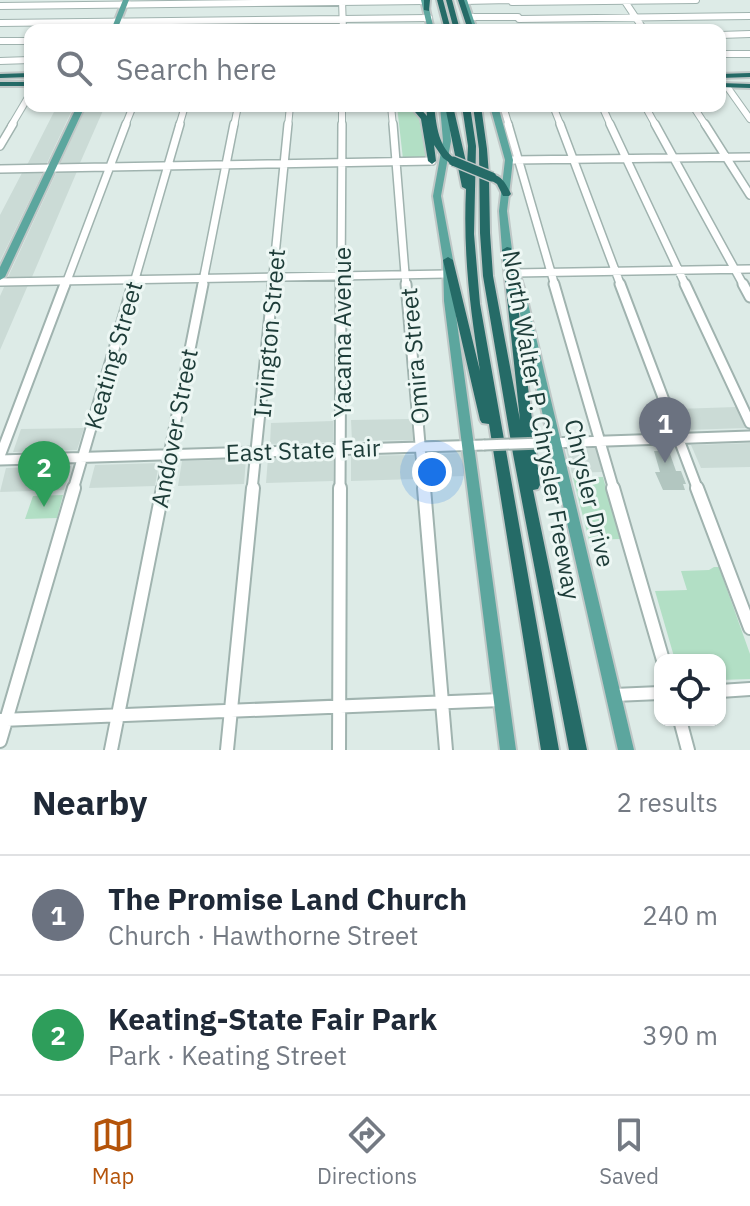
<!DOCTYPE html>
<html lang="en">
<head>
<meta charset="utf-8">
<style>
	:root { --surface:#fff; --page:#f2f2f3; --text:#1f2937; --muted:#747a83; --line:#e0e1e3; --accent:#b45309 }
	body { margin:0; font-family:"IBM Plex Sans",sans-serif; background:var(--page); color:var(--text) }
	.controls { position:absolute; right:24px; bottom:24px; display:grid; overflow:hidden; border-radius:16px; box-shadow:0 2px 6px #0004 }
	.controls button { width:72px; height:72px; display:grid; place-items:center; padding:0; border:0; border-bottom:2px solid var(--line); background:var(--surface); color:var(--text); font:40px sans-serif }
	.you { position:absolute; left:432px; top:472px; width:28px; height:28px; margin:-20px; border:6px solid #fff; border-radius:50%; background:#1a73e8; box-shadow:0 0 0 12px #1a73e833 }
	.badge { display:grid; place-items:center; width:52px; height:52px; border-radius:50%; background:var(--accent); color:#fff; font-size:26px; font-weight:700 }
	.pin { position:absolute; translate:-50% -66px; filter:drop-shadow(0 2px 4px #0008) }
	.pin::after { content:''; position:absolute; top:42px; width:28px; height:24px; background:inherit; clip-path:polygon(0 0,100% 0,50% 100%) }
	.list { margin:0; padding:0; list-style:none }
	h2 { display:flex; justify-content:space-between; align-items:center; height:104px; margin:0; padding:0 32px; font-size:34px }
	h2 small { font-size:26px; font-weight:400; color:var(--muted) }
	.list li { display:grid; grid-template-columns:52px 1fr auto; gap:24px; align-items:center; box-sizing:border-box; height:120px; padding:0 32px; border-top:2px solid var(--line) }
	.list b { display:block; font-size:30px; white-space:nowrap }
	.list p { margin:0; font-size:26px; white-space:nowrap; color:var(--muted) }
	.list em { font-size:26px; font-style:normal; color:var(--muted) }
	.icon { flex:none; width:44px; height:44px; fill:none; stroke:currentColor; stroke-width:2; stroke-linecap:round; stroke-linejoin:round }
	.map { position:relative; flex:none; width:750px; height:750px; overflow:hidden }
	.search { position:absolute; background:var(--surface); box-shadow:0 2px 6px #0004; left:24px; right:24px; top:24px; height:88px; display:flex; align-items:center; gap:20px; box-sizing:border-box; padding:0 28px; border-radius:16px; color:var(--muted); font-size:30px }
	.sheet { height:344px; background:var(--surface) }
	nav { display:flex; justify-content:space-around; align-items:center; box-sizing:border-box; height:112px; border-top:2px solid var(--line); background:var(--surface); font-size:22px; color:var(--muted) }
	nav a { display:grid; justify-items:center; gap:4px }
	nav .on { color:var(--accent) }
	.map>svg:first-child { display:block }
</style>
</head>
<body>
<div class="map">
<svg width="750" height="750" viewBox="0 0 750 750">
	<rect width="100%" height="100%" fill="#ddebe7"/>
	<path fill="#cbdbd6" d="M 57,106 L 74,106 L 46,165 L 27,165 Z
		M 87,106 L 105,106 L 80,163 L 60,164 Z
		M 58,169 L 78,169 L 32,277 L 8,277 Z
		M 44,170 L 32,195 L 0,261 L 0,215 L 23,171 Z
		M 5,285 L 28,285 L 0,350 L 0,296 Z
		M 736,407 L 746,428 L 686,430 L 677,409 Z
		M 411,419 L 413,440 L 352,441 L 351,420 Z
		M 333,421 L 333,442 L 270,444 L 271,423 Z
		M 84,428 L 77,450 L 13,452 L 21,429 Z
		M 750,443 L 750,467 L 701,468 L 691,445 Z
		M 596,448 L 602,472 L 572,473 L 566,449 Z
		M 462,453 L 465,476 L 434,477 L 432,454 Z
		M 414,455 L 416,479 L 351,481 L 351,456 Z
		M 333,457 L 333,481 L 266,483 L 268,458 Z
		M 246,459 L 244,484 L 178,486 L 182,461 Z
		M 159,463 L 155,486 L 89,488 L 95,465 Z
		M 71,466 L 64,490 L 0,492 L 6,468 Z"/>
	<path fill="#b2dfc5" d="M 397,106 L 410,106 L 418,112 L 426,158 L 403,159 Z
		M 603,477 L 620,539 L 589,540 L 573,478 Z
		M 63,495 L 57,518 L 25,519 L 33,496 Z
		M 714,567 L 719,567 L 750,654 L 750,679 L 720,680 L 720,660 L 675,660 L 655,591 L 687,590 L 681,571 L 709,570 Z"/>
	<path fill="#b2c6c0" d="M 654,451 L 669,451 L 676,471 L 681,471 L 686,484 L 683,484 L 685,490 L 663,490 L 655,472 L 660,472 Z"/>
	<g fill="none" stroke-linecap="round" stroke-linejoin="round">
		<defs>
			<path id="minor-far3" d="M 342,0 L 343,30
				M 624,0 L 644,30
				M 464,1 L 512,0
				M 512,2 L 696,0
				M 0,6 L 424,1
				M 470,17 L 518,17
				M 519,19 L 750,16
				M 0,23 L 429,18
				M 720,35 L 750,34
				M 0,41 L 30,41
				M 720,54 L 750,54
				M 0,61 L 30,60
				M 728,88 L 750,119
				M 391,106 L 393,126
				M 503,106 L 509,126
				M 553,106 L 561,126
				M 602,106 L 611,126
				M 645,106 L 656,126
				M 693,106 L 706,126
				M 11,126 L 30,94
				M 125,126 L 133,106
				M 179,126 L 185,106
				M 234,126 L 238,106
				M 288,126 L 290,106
				M 342,126 L 342,106"/>
			<path id="minor-far2" d="M 393,124 L 406,286
				M 508,124 L 555,286
				M 560,124 L 621,286
				M 610,124 L 686,286
				M 655,124 L 744,286
				M 705,124 L 750,195
				M 0,146 L 13,124
				M 513,160 L 750,157
				M 0,169 L 432,161
				M 515,273 L 750,269
				M 0,282 L 447,274
				M 65,286 L 126,124
				M 133,286 L 180,124
				M 202,286 L 234,124
				M 272,286 L 288,124
				M 341,286 L 342,124"/>
			<path id="minor-far1" d="M 406,284 L 424,490
				M 554,284 L 614,490
				M 620,284 L 698,490
				M 685,284 L 750,423
				M 743,284 L 750,297
				M 550,443 L 750,436
				M 0,456 L 65,284
				M 0,460 L 484,445
				M 73,490 L 133,284
				M 162,490 L 203,284
				M 252,490 L 273,284
				M 340,490 L 341,284"/>
			<path id="minor" d="M 424,488 L 446,750
				M 613,488 L 663,660
				M 697,488 L 750,628
				M 720,691 L 750,689
				M 614,695 L 660,693
				M 1,720 L 501,700
				M 680,720 L 688,750
				M 0,741 L 74,488
				M 111,750 L 163,488
				M 227,750 L 253,488
				M 339,750 L 340,488"/>
			<path id="major" d="M 123,0 L 129,0 L 117,30 L 111,30 Z
				M 421,0 L 427,0 L 434,30 L 428,30 Z
				M 461,0 L 467,0 L 477,30 L 471,30 Z
				M 77,106 L 85,106 L 5,277 L 0,280 L 0,267 Z
				M 440,106 L 448,106 L 451,141 L 441,196 L 453,260 L 454,301 L 516,750 L 500,750 L 444,301 L 443,260 L 433,196 L 443,141 Z
				M 490,106 L 498,106 L 513,160 L 507,211 L 512,250 L 525,291 L 634,750 L 618,750 L 515,291 L 502,250 L 499,211 L 505,160 Z"/>
			<path id="highway" d="M 424,0 L 430,0 L 429,11 L 424,10 Z
				M 437,0 L 443,0 L 451,30 L 445,30 Z
				M 446,0 L 452,0 L 460,30 L 454,30 Z
				M 458,0 L 464,0 L 474,30 L 468,30 Z
				M 30,73 L 30,77 L 0,78 L 0,74 Z
				M 750,73 L 750,77 L 720,78 L 720,74 Z
				M 0,82 L 30,82 L 30,86 L 0,86 Z
				M 720,83 L 750,84 L 750,88 L 720,87 Z
				M 410,106 L 418,106 L 427,116 L 426,106 L 434,106 C 437,128 438,146 456,160 L 445,106 L 453,106 L 467,166 L 468,146 L 462,106 L 470,106 L 476,146 L 474,234 L 480,304 L 559,750 L 541,750 L 489,424 L 482,423 L 480,420 L 443,260 L 448,257 L 453,260 L 480,371 C 470,308 463,253 466,189 L 462,187 L 457,162 L 450,163 L 443,158 L 434,145 L 436,161 L 432,164 L 428,161 L 421,119 Z
				M 473,106 L 481,106 L 487,149 L 489,175 C 501,173 506,184 511,194 L 509,196 L 503,196 L 497,184 L 489,179 L 490,233 L 493,276 L 520,420 L 502,250 L 507,247 L 511,248 L 540,485 L 538,489 L 533,490 L 587,750 L 569,750 L 513,454 L 483,276 L 480,233 L 479,149 Z"/>
		</defs>
		<use href="#minor-far3" stroke="#a0b3af" stroke-width="8"/>
		<use href="#minor-far2" stroke="#a0b3af" stroke-width="10"/>
		<use href="#minor-far1" stroke="#a0b3af" stroke-width="13"/>
		<use href="#minor" stroke="#a0b3af" stroke-width="16"/>
		<use href="#major" stroke="#c0c8c7" stroke-width="4"/>
		<use href="#highway" stroke="#c0c8c7" stroke-width="4"/>
		<use href="#minor-far3" stroke="#fff" stroke-width="6"/>
		<use href="#minor-far2" stroke="#fff" stroke-width="7"/>
		<use href="#minor-far1" stroke="#fff" stroke-width="9"/>
		<use href="#minor" stroke="#fff" stroke-width="12"/>
		<use href="#major" fill="#5ca69e" fill-rule="evenodd"/>
		<use href="#highway" fill="#256b67" fill-rule="evenodd"/>
		<defs>
			<path id="minor-bridge" d="M 484,445 L 542,443"/>
			<path id="highway-bridge" d="M 453,161 L 492,177"/>
		</defs>
		<use href="#minor-bridge" stroke="#a0b3af" stroke-width="13" stroke-linecap="butt"/>
		<use href="#highway-bridge" stroke="#c0c8c7" stroke-width="12" stroke-linecap="butt"/>
		<use href="#minor-bridge" stroke="#fff" stroke-width="9"/>
		<use href="#highway-bridge" stroke="#256b67" stroke-width="9"/>
	</g>
	<g text-anchor="middle" dominant-baseline="central" stroke-width="6" stroke-linejoin="round" paint-order="stroke">
		<g font-size="24" fill="#1d3c38" stroke="#edf7f4">
			<text transform="translate(342 332) rotate(-90)">Yacama Avenue</text>
			<text transform="translate(269 333) rotate(-85)">Irvington Street</text>
			<text transform="translate(113 355) rotate(-74)">Keating Street</text>
			<text transform="translate(414 356) rotate(-95)">Omira Street</text>
			<text transform="translate(542 425) rotate(80)">North Walter P. Chrysler Freeway</text>
			<text transform="translate(174 428) rotate(-79)">Andover Street</text>
			<text transform="translate(303 450) rotate(-2)">East State Fair</text>
			<text transform="translate(590 493) rotate(77)">Chrysler Drive</text>
		</g>
	</g>
</svg>
<div class="controls">
<button><svg class="icon" aria-label="locate" viewBox="0 0 24 24"><circle cx="12" cy="12" r="6"/><path d="M12 2v4M12 18v4M2 12h4M18 12h4"/></svg></button>
</div>
<div class="you"></div>
<div class="pin badge" style="left:665px;top:463px;background:#6b7280">1</div>
<div class="pin badge" style="left:44px;top:507px;background:#2e9e5b">2</div>
<div class="search"><svg class="icon" aria-label="search" viewBox="0 0 24 24"><circle cx="10" cy="10" r="6"/><path d="M15 15l6 6"/></svg>Search here</div>
</div>
<section class="sheet">
<h2>Nearby<small>2 results</small></h2>
<ul class="list">
<li><span class="badge" style="background:#6b7280">1</span><div><b>The Promise Land Church</b><p>Church · Hawthorne Street</p></div><em>240 m</em></li>
<li><span class="badge" style="background:#2e9e5b">2</span><div><b>Keating-State Fair Park</b><p>Park · Keating Street</p></div><em>390 m</em></li>
</ul>
</section>
<nav>
<a class="on"><svg class="icon" aria-label="map" viewBox="0 0 24 24"><path d="M3 6l6-2 6 2 6-2v14l-6 2-6-2-6 2zM9 4v14M15 6v14"/></svg>Map</a>
<a><svg class="icon" aria-label="directions" viewBox="0 0 24 24"><path d="M12 3l9 9-9 9-9-9zM9 14v-3h6M13 9l2 2-2 2"/></svg>Directions</a>
<a><svg class="icon" aria-label="saved" viewBox="0 0 24 24"><path d="M7 4h10v16l-5-4-5 4z"/></svg>Saved</a>
</nav>
</body>
</html>
